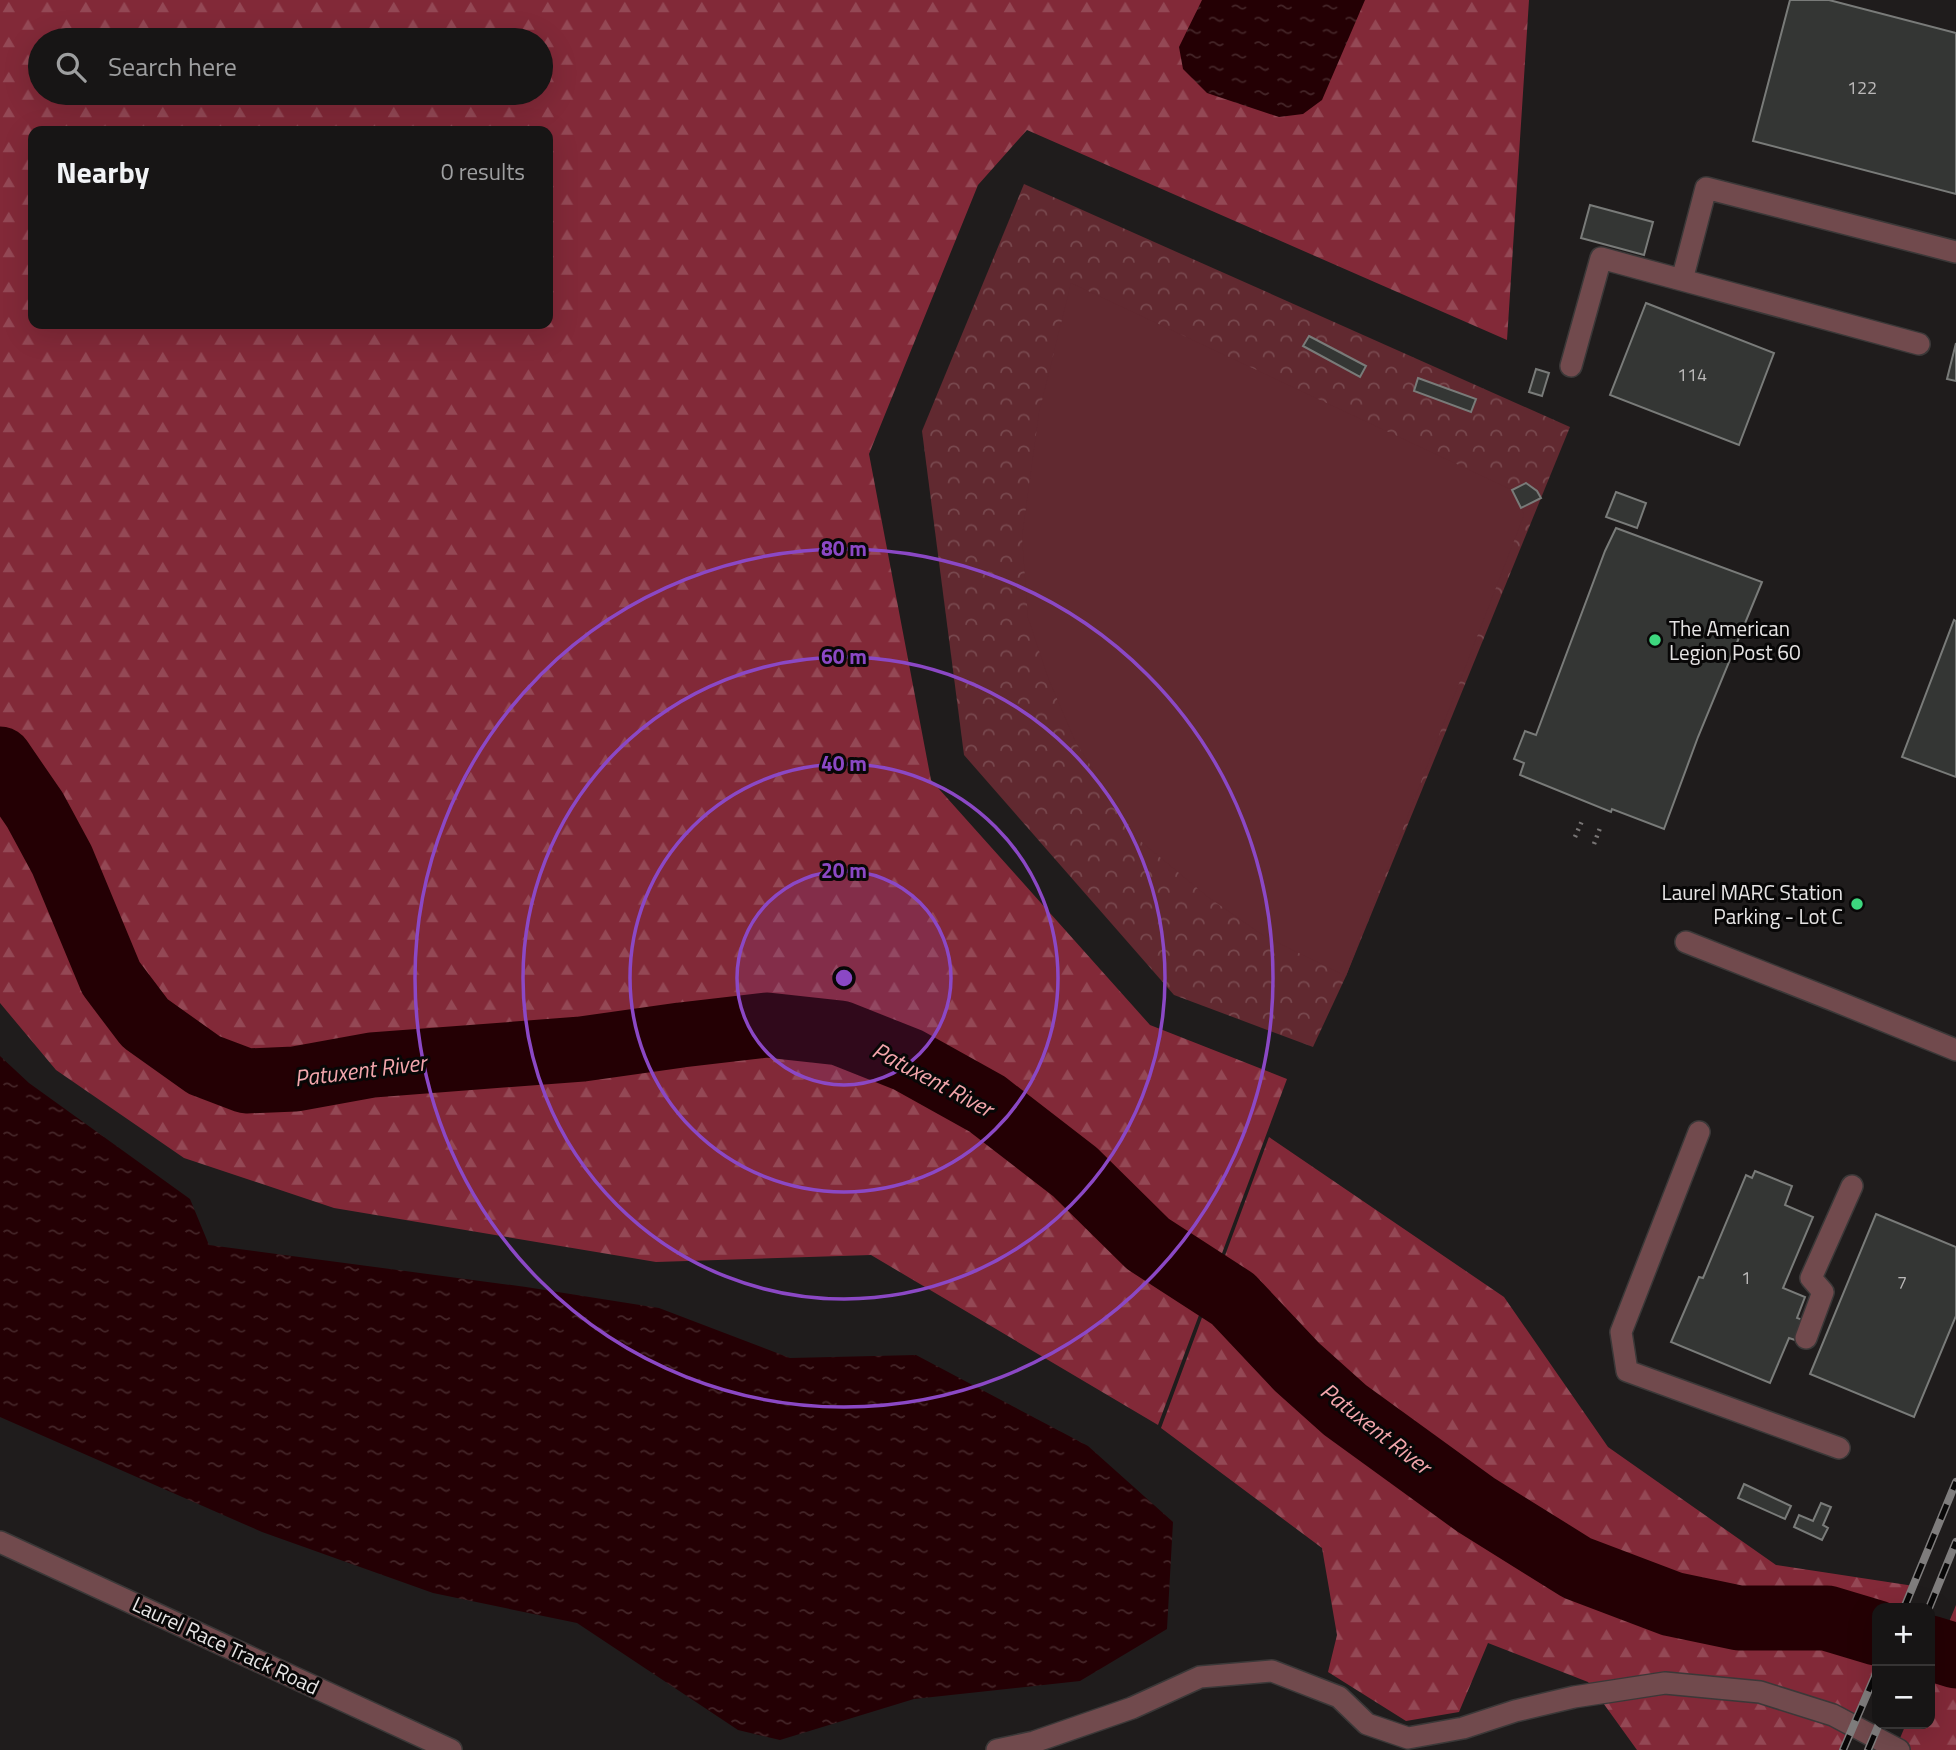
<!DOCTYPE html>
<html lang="en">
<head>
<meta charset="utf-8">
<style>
	:root { --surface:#171515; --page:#242222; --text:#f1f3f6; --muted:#9e9fa0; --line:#363434 }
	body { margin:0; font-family:"Titillium Web",sans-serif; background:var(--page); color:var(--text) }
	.controls { position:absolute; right:21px; bottom:21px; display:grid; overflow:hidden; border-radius:14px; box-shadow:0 7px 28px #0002 }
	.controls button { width:63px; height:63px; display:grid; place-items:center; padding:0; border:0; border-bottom:2px solid var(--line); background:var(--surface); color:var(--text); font:35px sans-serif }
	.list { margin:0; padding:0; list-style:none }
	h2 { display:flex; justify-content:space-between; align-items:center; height:91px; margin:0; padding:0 28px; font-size:30px }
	h2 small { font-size:23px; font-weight:400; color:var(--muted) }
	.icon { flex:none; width:38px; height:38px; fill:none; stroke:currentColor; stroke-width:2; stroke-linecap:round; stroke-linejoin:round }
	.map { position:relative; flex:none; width:1956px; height:1750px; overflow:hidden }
	.search { position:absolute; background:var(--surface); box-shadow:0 7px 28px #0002; left:28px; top:28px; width:525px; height:77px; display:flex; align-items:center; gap:18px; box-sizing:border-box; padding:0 24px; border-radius:38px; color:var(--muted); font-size:26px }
	.panel { position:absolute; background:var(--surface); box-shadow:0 7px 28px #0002; left:28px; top:126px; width:525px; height:203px; border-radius:14px }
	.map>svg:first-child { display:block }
</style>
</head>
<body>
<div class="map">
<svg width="1956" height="1750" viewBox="0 0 1956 1750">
	<defs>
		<pattern id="forest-firs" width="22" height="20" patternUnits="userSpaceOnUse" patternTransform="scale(1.75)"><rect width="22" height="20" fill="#822938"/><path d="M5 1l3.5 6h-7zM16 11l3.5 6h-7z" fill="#944855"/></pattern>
		<pattern id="park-crowns" width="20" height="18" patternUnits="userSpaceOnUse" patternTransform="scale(1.75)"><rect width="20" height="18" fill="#612930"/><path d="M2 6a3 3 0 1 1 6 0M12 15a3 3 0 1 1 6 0" fill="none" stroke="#78484e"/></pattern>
		<pattern id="water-ripples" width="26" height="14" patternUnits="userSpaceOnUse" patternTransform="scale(1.75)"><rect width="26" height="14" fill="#240004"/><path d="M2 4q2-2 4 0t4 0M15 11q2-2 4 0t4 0" fill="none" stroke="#442528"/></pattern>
	</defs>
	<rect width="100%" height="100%" fill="#1f1c1c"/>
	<path fill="url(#forest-firs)" fill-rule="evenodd" d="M 0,0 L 1529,0 L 1507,340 L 1027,130 L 978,185 L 869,454 L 931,780 L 1150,1025 L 1287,1079 L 1158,1425 L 871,1255 L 656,1262 L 334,1208 L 184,1158 L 56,1070 L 0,1003 ZM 40,40 L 541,40 L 541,93 L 40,93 ZM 33,131 L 548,131 L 548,324 L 33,324 Z
		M 1269,1137 L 1504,1297 L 1608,1447 L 1776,1565 L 1914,1586 L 1904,1608 L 1877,1608 L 1877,1670 L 1842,1750 L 1637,1750 L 1588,1682 L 1488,1643 L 1459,1712 L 1406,1721 L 1328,1672 L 1337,1635 L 1322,1548 L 1161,1428 Z
		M 1956,1605 L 1956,1750 L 1895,1750 L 1906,1724 L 1930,1724 L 1930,1668 Z"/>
	<path fill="url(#park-crowns)" d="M 1024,184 L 1570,427 L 1346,976 L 1313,1047 L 1174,995 L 964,755 L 922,431 Z"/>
	<path fill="#612930" d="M 1071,283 L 1512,490 L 1524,515 L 1346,976 L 1264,936 L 1208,897 L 1138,839 L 1076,743 L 1049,680 L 1028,618 L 1022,537 L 1039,413 Z"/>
	<path fill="url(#water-ripples)" d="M 1202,0 L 1365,0 L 1322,100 L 1303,114 L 1279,117 L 1207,93 L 1183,69 L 1179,47 Z
		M 0,1056 L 29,1083 L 190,1199 L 209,1245 L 526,1287 L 659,1308 L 790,1358 L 916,1355 L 1088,1446 L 1173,1522 L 1167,1629 L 1080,1681 L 914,1699 L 780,1740 L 738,1730 L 577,1623 L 433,1593 L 262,1532 L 0,1417 Z"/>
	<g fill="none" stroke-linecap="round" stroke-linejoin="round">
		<path stroke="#240004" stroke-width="65" d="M 0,759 L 35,810 L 62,860 L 111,978 L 145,1023 L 204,1065 L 246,1081 L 295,1079 L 372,1065 L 582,1049 L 681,1035 L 767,1025 L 840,1033 L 908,1060 L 987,1104 L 1075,1172 L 1148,1244 L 1233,1299 L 1297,1367 L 1345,1410 L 1476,1505 L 1577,1568 L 1672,1604 L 1739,1618 L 1827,1618 L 1877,1633
			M 1930,1648 L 1956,1656"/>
	</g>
	<path fill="#343634" stroke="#797b79" stroke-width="2" d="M 1790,0 L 1829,0 L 1956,33 L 1956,194 L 1753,141 Z
		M 1590,205 L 1653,222 L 1644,255 L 1581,238 Z
		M 1646,303 L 1774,353 L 1739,445 L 1610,395 Z
		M 1309,336 L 1366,366 L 1360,377 L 1303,346 Z
		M 1956,343 L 1956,381 L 1947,379 Z
		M 1536,369 L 1549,373 L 1542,396 L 1529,392 Z
		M 1418,378 L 1476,399 L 1471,412 L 1414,391 Z
		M 1526,483 L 1537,491 L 1541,498 L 1521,508 L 1512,490 Z
		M 1616,492 L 1646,503 L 1637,528 L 1606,517 Z
		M 1616,528 L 1762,582 L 1698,737 L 1664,829 L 1612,809 L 1611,812 L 1520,775 L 1524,763 L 1514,759 L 1525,731 L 1536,735 L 1605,551 Z
		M 1954,620 L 1956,621 L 1956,777 L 1902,757 Z
		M 1755,1171 L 1792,1186 L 1785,1205 L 1813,1217 L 1783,1288 L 1805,1297 L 1797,1318 L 1806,1321 L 1798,1341 L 1789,1338 L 1770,1383 L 1671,1342 L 1699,1277 L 1703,1278 L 1746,1175 L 1752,1178 Z
		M 1876,1214 L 1956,1247 L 1956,1316 L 1914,1417 L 1810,1374 Z
		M 1744,1484 L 1791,1506 L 1785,1519 L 1738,1498 Z
		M 1821,1503 L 1831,1507 L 1823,1525 L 1828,1528 L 1822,1540 L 1794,1527 L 1799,1515 L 1813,1521 Z"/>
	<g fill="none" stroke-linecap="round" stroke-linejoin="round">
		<defs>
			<path id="minor" d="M 1682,280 L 1919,344
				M 1571,366 L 1601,258 L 1682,280 L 1706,188 L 1956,252
				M 1686,942 L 1833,1000 L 1956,1050
				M 1699,1132 L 1621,1332 L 1627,1371 L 1839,1448
				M 1806,1338 L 1823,1292 L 1811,1278 L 1852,1186
				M 0,1542 L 451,1750
				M 997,1750 L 1034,1742 L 1132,1708 L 1200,1677 L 1272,1671 L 1339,1697 L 1367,1724 L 1408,1738 L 1463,1728 L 1515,1711 L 1574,1697 L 1665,1683 L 1760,1692 L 1833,1715 L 1899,1750"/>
		</defs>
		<use href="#minor" stroke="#3b3838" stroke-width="24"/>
		<path stroke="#787575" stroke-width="4.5" stroke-dasharray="2 5" stroke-linecap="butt" d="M 1575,837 L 1582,821
			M 1594,844 L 1600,828"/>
		<use href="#minor" stroke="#714a4d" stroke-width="21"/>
		<defs>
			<path id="rail" d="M 1904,1608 L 1956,1482
				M 1929,1608 L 1956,1542
				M 1843,1750 L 1877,1671
				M 1868,1750 L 1879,1724"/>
		</defs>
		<use href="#rail" stroke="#7f7d7d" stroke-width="8"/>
		<use href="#rail" stroke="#080707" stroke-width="5" stroke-dasharray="16" stroke-linecap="butt"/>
	</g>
	<circle cx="844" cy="978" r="107" fill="#8b48c5" fill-opacity=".12"/>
	<g fill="none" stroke="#8b48c5" stroke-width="3.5">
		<circle cx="844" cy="978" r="107"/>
		<circle cx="844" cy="978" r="214"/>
		<circle cx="844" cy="978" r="321"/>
		<circle cx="844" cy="978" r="429"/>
	</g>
	<g fill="#3dd77e" stroke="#080707" stroke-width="2.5">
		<circle cx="1655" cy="640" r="7"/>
		<circle cx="1857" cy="904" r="7"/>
	</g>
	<g text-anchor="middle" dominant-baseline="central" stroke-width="6" stroke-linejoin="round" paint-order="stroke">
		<g font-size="18" fill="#bab8b8">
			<text x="1862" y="87">122</text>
			<text x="1692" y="374">114</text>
			<text x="1746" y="1277">1</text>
			<text x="1902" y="1282">7</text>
		</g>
		<g font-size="21" fill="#e6e4e4" stroke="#080707" text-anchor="start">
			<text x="1669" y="628">The American<tspan x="1669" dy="24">Legion Post 60</tspan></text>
			<text x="1843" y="892" text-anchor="end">Laurel MARC Station<tspan x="1843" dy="24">Parking - Lot C</tspan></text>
		</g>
		<g font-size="21" fill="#e6e4e4" stroke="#080707">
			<text transform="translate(226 1645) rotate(25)">Laurel Race Track Road</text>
		</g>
		<g font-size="23" font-style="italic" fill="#f3a6ac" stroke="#080707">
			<text transform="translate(360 1070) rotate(-7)">Patuxent River</text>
			<text transform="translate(933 1079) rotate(28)">Patuxent River</text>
			<text transform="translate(1376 1428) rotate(38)">Patuxent River</text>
		</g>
	</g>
	<circle cx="844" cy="978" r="10" fill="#8b48c5" stroke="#080707" stroke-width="3.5"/>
	<g font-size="21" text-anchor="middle" font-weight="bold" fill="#8b48c5" stroke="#080707" stroke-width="6" stroke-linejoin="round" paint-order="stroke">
		<text x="844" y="556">80 m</text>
		<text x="844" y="664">60 m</text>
		<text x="844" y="771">40 m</text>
		<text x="844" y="878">20 m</text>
	</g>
</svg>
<div class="controls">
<button>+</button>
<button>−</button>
</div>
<div class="search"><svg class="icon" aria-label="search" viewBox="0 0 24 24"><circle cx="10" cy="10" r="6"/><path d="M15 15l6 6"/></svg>Search here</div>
<section class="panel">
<h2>Nearby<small>0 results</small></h2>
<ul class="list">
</ul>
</section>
</div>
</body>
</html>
